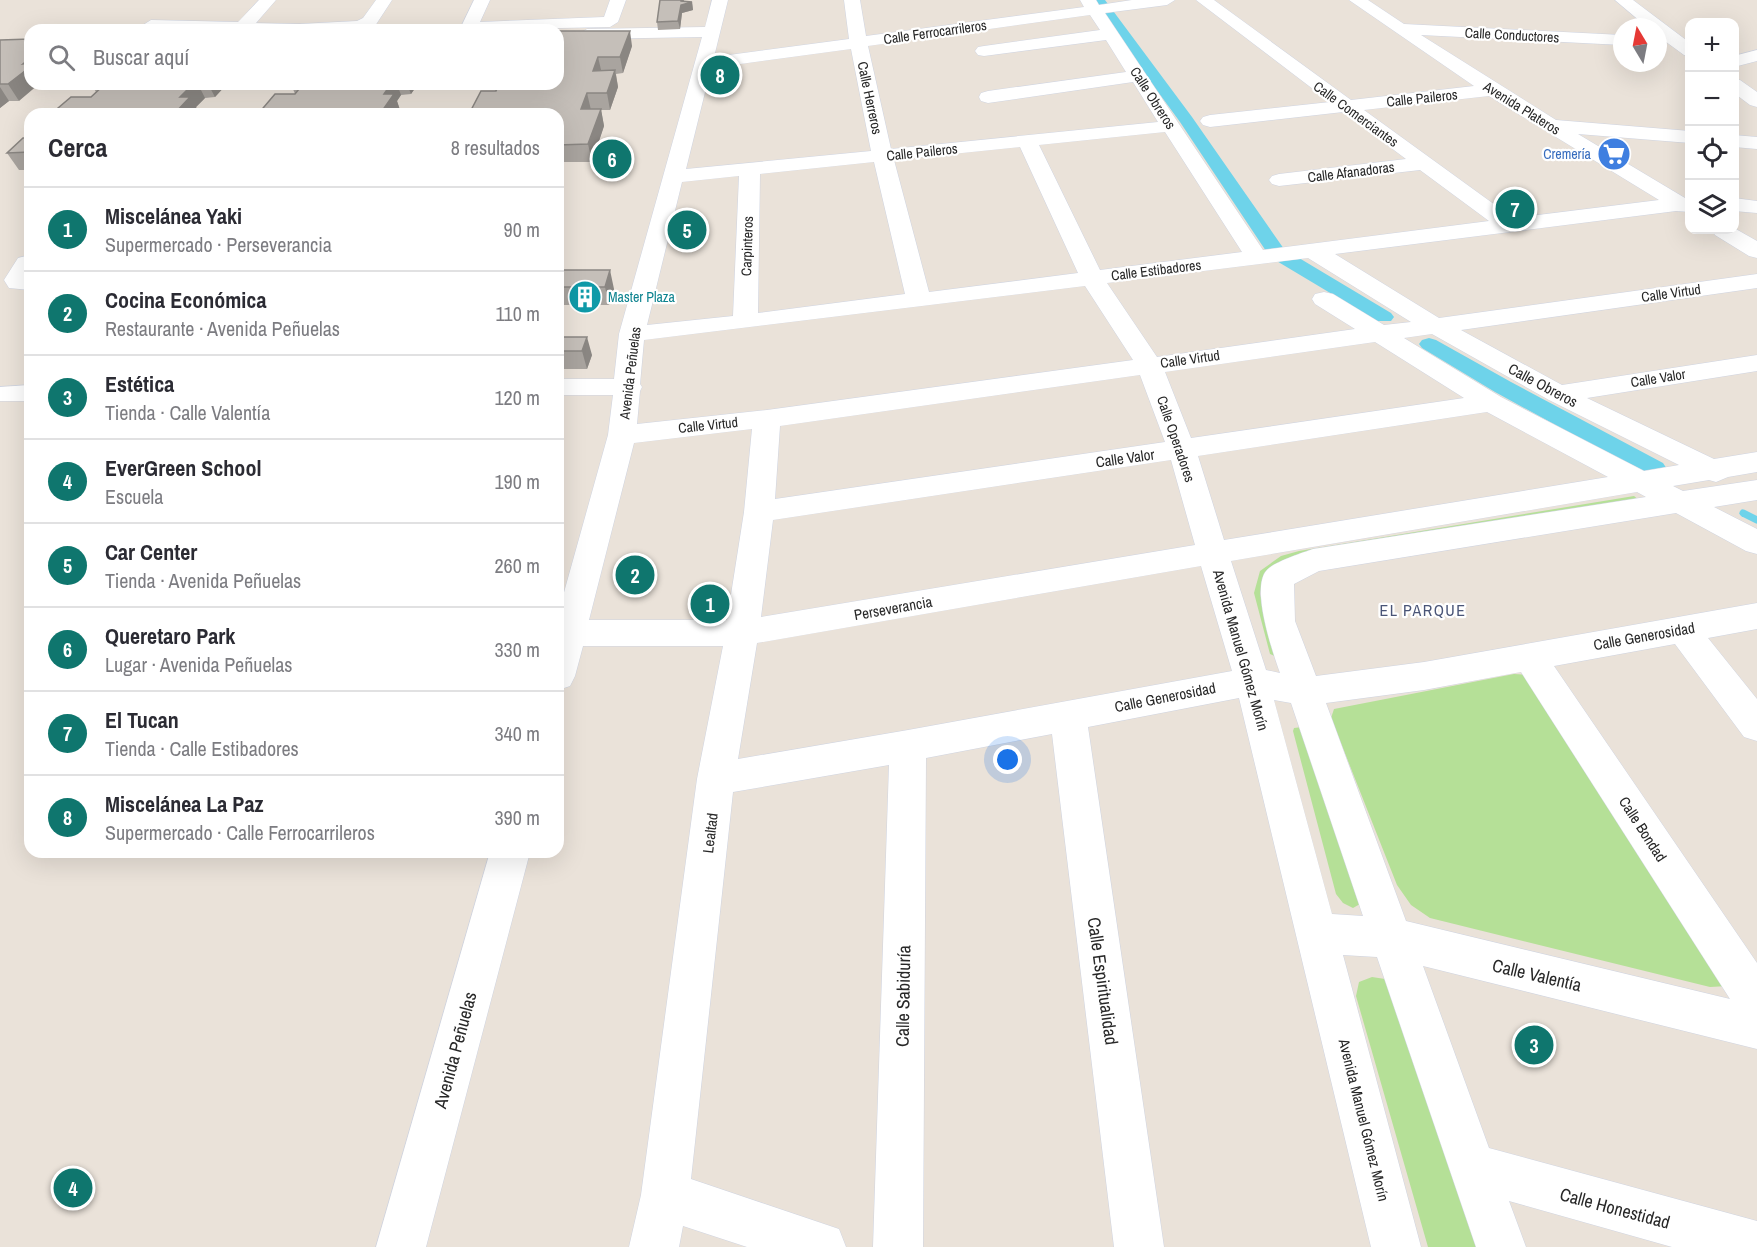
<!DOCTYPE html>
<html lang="es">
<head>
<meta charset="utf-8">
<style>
	:root { --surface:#fff; --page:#f2f2f3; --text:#2b2b33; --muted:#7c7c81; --line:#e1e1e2; --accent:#0f766e }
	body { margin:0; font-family:"Archivo Narrow",sans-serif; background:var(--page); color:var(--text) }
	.controls { position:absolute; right:18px; top:18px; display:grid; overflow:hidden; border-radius:12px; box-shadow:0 6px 24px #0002 }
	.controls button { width:54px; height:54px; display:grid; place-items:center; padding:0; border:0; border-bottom:2px solid var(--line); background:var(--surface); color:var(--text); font:30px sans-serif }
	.compass { position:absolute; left:1613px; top:18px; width:54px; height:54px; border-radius:50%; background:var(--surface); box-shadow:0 6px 24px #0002; rotate:350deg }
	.you { position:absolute; left:1008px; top:760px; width:21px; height:21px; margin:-15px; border:4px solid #fff; border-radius:50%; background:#1a73e8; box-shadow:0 0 0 9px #1a73e833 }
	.badge { display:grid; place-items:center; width:39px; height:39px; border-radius:50%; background:var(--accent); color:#fff; font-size:20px; font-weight:700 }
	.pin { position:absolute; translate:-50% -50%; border:3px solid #fff; box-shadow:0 2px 6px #0006 }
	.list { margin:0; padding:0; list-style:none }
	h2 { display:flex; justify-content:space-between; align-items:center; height:78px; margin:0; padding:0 24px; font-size:26px }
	h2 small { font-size:20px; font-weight:400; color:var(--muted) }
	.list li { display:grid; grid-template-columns:39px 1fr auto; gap:18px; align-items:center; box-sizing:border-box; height:84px; padding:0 24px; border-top:2px solid var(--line) }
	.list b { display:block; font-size:22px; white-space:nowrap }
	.list p { margin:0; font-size:20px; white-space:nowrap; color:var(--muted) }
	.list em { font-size:20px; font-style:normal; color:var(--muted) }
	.icon { flex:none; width:33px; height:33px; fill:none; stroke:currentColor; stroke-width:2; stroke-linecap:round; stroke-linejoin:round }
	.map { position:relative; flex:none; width:1757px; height:1247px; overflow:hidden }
	.search { position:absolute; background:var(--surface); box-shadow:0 6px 24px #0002; left:24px; top:24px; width:540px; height:66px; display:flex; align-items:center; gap:15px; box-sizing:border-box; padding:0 21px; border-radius:18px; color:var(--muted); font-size:22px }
	.panel { position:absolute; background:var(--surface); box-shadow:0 6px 24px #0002; left:24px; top:108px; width:540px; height:750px; border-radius:18px }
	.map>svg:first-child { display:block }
</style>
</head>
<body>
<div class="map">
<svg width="1757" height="1247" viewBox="0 0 1757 1247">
	<rect width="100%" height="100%" fill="#eae2d9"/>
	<path fill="#b5e097" d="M 1634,496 L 1639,500 L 1286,559 L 1264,573 L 1260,594 L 1277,657 L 1270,654 L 1254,593 L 1260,571 L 1281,556 L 1299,551 Z
		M 1514,674 L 1528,675 L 1728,986 L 1710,987 L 1430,918 L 1411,905 L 1397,885 L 1331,718 L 1334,709 Z
		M 1302,727 L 1360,904 L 1353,908 L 1343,903 L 1336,894 L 1293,731 L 1294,728 Z
		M 1372,977 L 1385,979 L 1484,1247 L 1428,1247 L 1356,996 L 1359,982 Z"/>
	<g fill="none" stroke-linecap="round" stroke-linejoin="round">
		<path stroke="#6ed3ea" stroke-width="7" d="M 1743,513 L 1757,520"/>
		<path fill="#6ed3ea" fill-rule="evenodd" d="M 1091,0 L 1105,0 L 1192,117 L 1284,249 L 1391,313 L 1394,317 L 1391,321 L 1377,321 L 1270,257 L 1180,122 Z
			M 1429,338 L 1436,340 L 1511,382 L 1663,463 L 1667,469 L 1663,475 L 1655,477 L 1647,475 L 1495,392 L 1422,348 L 1419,344 L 1422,340 Z"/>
		<defs>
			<path id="minor" d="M 259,0 L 276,0 L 256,23 L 299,24 L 357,21 L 363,18 L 376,0 L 392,0 L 375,26 L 364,30 L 152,30 L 145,29 L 143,25 L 151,20 L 238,22 Z
				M 474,0 L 490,0 L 480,22 L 604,17 L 610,0 L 626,0 L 618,22 L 610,27 L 463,30 L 461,27 Z
				M 712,0 L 728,0 L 714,57 L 849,39 L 844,0 L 860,0 L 866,36 L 1084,7 L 1080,0 L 1096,0 L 1099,5 L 1132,0 L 1175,0 L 1167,5 L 1105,13 L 1263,250 L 1489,221 L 1420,170 L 1279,186 L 1272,184 L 1269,180 L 1272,176 L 1279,174 L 1406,159 L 1343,112 L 1210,127 L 1203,125 L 1200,121 L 1203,117 L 1210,115 L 1330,102 L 1196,0 L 1214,0 L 1351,100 L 1474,86 L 1349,0 L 1368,0 L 1404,24 L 1622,35 L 1622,45 L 1421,35 L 1556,120 L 1690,131 L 1690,143 L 1578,134 L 1690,201 L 1690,212 L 1676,211 L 1335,254 L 1439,318 L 1757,274 L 1757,288 L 1461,330 L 1562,385 L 1757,355 L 1757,371 L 1587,398 L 1714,459 L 1757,452 L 1757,472 L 1728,477 L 1716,482 L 1709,480 L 1673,486 L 1683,491 L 1757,480 L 1757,500 L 1714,507 L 1757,529 L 1757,554 L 1746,551 L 1676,513 L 1319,571 L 1294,584 L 1295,621 L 1316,676 L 1424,662 L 1757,603 L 1757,629 L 1708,638 L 1757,699 L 1757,741 L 1744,737 L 1675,644 L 1554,666 L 1757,963 L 1757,1049 L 1423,966 L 1489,1148 L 1757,1221 L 1757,1247 L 1672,1247 L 1509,1201 L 1526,1247 L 1476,1247 L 1377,957 L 1343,955 L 1421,1247 L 1371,1247 L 1239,698 L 1088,727 L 1164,1247 L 1114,1247 L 1052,734 L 926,758 L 923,1247 L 873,1247 L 889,765 L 733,792 L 691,1179 L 839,1229 L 846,1247 L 747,1247 L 683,1226 L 679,1247 L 629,1247 L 641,1195 L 697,779 L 723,646 L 583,646 L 575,676 L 570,686 L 558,690 L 558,614 L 608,435 L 613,395 L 558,395 L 558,379 L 614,379 L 619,334 L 702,37 L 587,39 L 579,34 L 587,29 L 705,27 ZM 1090,15 L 1100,30 L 984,46 L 978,47 L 975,51 L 978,55 L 984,56 L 1106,40 L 1126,72 L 988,91 L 981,93 L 979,97 L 981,101 L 988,103 L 1133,82 L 1158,122 L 891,149 L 868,46 ZM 851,49 L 871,151 L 686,169 L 711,68 ZM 1489,96 L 1659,200 L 1513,218 L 1364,110 ZM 1165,132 L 1242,252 L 1100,270 L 1039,145 ZM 1020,147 L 1078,273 L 929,292 L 894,160 ZM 874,162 L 905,294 L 758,313 L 760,174 ZM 739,176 L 733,316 L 647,325 L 682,182 ZM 1308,258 L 1411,322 L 1384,325 L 1333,294 L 1324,292 L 1315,294 L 1312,299 L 1315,304 L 1355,329 L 1157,357 L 1107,283 ZM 1085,286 L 1133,360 L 767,410 L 637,424 L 640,391 L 642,387 L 640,384 L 644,340 ZM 1432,334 L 1549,400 L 1679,465 L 1644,471 L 1501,397 L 1404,338 ZM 1375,342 L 1464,398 L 1191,438 L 1165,372 ZM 1140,375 L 1165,442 L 775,499 L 780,426 ZM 1487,412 L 1608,477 L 1224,540 L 1198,456 ZM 752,429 L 744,512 L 727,620 L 589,620 L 634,443 ZM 1171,460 L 1195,545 L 761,617 L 773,520 ZM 1637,492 L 1646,497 L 1313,549 C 1302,553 1274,562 1267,570 C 1250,587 1273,653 1280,673 L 1266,670 L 1231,561 ZM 1201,566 L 1232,671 L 908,730 L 738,759 L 757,643 ZM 1521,672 L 1730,999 L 1406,921 L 1326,703 L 1424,690 ZM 1274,700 L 1291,703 L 1363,916 L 1332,914 Z
				M 1615,0 L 1633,0 L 1690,43 L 1690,56 L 1684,55 L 1658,36 L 1658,27 L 1647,27 Z
				M 1757,50 L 1757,61 L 1734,67 L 1734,56 Z
				M 1734,79 L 1740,80 L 1757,92 L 1757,107 L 1750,105 L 1734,93 Z
				M 1734,135 L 1757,137 L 1757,149 L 1734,147 Z
				M 1734,198 L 1757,201 L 1757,213 L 1734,211 Z
				M 1734,228 L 1757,241 L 1757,258 L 1749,256 L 1715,235 L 1712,230 L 1734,230 Z
				M 26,256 L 30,257 L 30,290 L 9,288 L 4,280 L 18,258 Z
				M 30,385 L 30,401 L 0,401 L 0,387 Z
				M 490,852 L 530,852 L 426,1247 L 376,1247 Z"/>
		</defs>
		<use href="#minor" stroke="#cfd4e1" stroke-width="1"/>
		<use href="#minor" fill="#fff" fill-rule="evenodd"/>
	</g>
	<path fill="#a9a49f" d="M 684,1 L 692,2 L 693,10 L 682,13 L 680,29 L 658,30 L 657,22 Z
		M 558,31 L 632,46 L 623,73 L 616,74 L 618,87 L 610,110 L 601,110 L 604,126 L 592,162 L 558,162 L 558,114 L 495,91 L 493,84 L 558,84 Z
		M 0,40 L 19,101 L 9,101 L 0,108 Z
		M 91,84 L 227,84 L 215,97 L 205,98 L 196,107 L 199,114 L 51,114 L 91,97 L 96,92 Z
		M 291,84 L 418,84 L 411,94 L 401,95 L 397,101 L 400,110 L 295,94 Z
		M 30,138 L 30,170 L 19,170 L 7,153 Z
		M 558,270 L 614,289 L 609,305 L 558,305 Z
		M 558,337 L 592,355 L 587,369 L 558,369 Z"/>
	<path fill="#8a8682" d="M 681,0 L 684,0 L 683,4 L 692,2 L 693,10 L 682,13 L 680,29 L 678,21 Z
		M 630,31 L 632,46 L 623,73 L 620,57 Z
		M 598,57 L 602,74 L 593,71 Z
		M 30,58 L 30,84 L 39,84 L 19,101 L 8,84 L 23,64 Z
		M 615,70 L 618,87 L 610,110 L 607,93 Z
		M 193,84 L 198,84 L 205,98 L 196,107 L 199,114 L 174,114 L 180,97 Z
		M 208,84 L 227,84 L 215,97 Z
		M 391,84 L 397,84 L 401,95 L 397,101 L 400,110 L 398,114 L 380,114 L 384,94 Z
		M 407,84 L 418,84 L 411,94 Z
		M 0,87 L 9,101 L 0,108 Z
		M 587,93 L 591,110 L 581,109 Z
		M 601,109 L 604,126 L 592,162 L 588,144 Z
		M 610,270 L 614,289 L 609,305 L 605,287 Z
		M 587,337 L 592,355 L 587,369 L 582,351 Z"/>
	<path fill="#c5bfb9" stroke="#8a8682" stroke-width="1.5" d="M 660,0 L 681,0 L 681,1 L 692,2 L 681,5 L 678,21 L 657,22 Z
		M 558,31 L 630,31 L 620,57 L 598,57 L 593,71 L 615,70 L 607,93 L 587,93 L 581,109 L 601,109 L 588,144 L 558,145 L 558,114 L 469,114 L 481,91 L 496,91 L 499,84 L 558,84 Z
		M 30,39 L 30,58 L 23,64 L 30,63 L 30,67 L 8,84 L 0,84 L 0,40 Z
		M 105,84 L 193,84 L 180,97 L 190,97 L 174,114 L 51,114 L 71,97 L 91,97 Z
		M 303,84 L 391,84 L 384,94 L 394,94 L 380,114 L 258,114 L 275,94 L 295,94 Z
		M 23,138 L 30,138 L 30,152 L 7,153 Z
		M 558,270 L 610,270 L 605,287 L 558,287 Z
		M 558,337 L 587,337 L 582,351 L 558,351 Z"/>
	<defs>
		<symbol id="supermarket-disc" viewBox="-11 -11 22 22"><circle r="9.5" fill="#3f7fe0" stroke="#fff"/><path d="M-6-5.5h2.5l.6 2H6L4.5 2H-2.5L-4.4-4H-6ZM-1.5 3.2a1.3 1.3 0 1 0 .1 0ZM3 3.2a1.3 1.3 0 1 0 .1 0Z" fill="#fff"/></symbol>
		<symbol id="building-disc" viewBox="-11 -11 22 22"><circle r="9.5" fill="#0f9aa8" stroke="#fff"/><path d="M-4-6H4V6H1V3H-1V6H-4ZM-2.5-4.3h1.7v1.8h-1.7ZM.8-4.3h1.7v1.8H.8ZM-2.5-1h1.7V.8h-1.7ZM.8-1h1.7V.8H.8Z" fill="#fff"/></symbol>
	</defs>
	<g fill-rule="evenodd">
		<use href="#supermarket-disc" x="1595" y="135" width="38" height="38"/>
		<use href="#building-disc" x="566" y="278" width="38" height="38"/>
	</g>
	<g text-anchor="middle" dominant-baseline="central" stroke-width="4.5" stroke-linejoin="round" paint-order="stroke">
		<g font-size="14" fill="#282828" stroke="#fff">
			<text transform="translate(935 32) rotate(-8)">Calle Ferrocarrileros</text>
			<text transform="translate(1512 35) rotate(3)">Calle Conductores</text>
			<text transform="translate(870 98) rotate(78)">Calle Herreros</text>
			<text transform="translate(1153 98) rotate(57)">Calle Obreros</text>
			<text transform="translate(1422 98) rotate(-6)">Calle Paileros</text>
			<text transform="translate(1522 108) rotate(32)">Avenida Plateros</text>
			<text transform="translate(1356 114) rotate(36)">Calle Comerciantes</text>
			<text transform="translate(922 152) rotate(-6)">Calle Paileros</text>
			<text transform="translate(1351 172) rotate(-7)">Calle Afanadoras</text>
			<text transform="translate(747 246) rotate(-88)">Carpinteros</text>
			<text transform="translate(1156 270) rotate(-7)">Calle Estibadores</text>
			<text transform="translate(1671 293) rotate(-8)">Calle Virtud</text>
			<text transform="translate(1190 359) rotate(-8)">Calle Virtud</text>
			<text transform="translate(630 373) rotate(-83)">Avenida Peñuelas</text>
			<text transform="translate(1658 378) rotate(-9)">Calle Valor</text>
			<text transform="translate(708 425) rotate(-6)">Calle Virtud</text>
			<text transform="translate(1176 439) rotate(71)">Calle Operadores</text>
		</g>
		<g font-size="14" fill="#366cbe" stroke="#fff" text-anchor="end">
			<text x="1591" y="154">Cremería</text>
		</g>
		<g font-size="14" fill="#0d838f" stroke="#fff" text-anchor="start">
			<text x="608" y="297">Master Plaza</text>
		</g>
		<g font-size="15" fill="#282828" stroke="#fff">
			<text transform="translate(1543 385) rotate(28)">Calle Obreros</text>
			<text transform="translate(1125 458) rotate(-8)">Calle Valor</text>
			<text transform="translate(893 608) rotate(-10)">Perseverancia</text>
			<text transform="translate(1644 636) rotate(-10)">Calle Generosidad</text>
			<text transform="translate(1241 650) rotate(74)">Avenida Manuel Gómez Morín</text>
			<text transform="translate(1165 697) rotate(-11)">Calle Generosidad</text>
			<text transform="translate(1643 829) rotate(57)">Calle Bondad</text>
			<text transform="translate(710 833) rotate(-83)">Lealtad</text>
			<text transform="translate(1364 1120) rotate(76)">Avenida Manuel Gómez Morín</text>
		</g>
		<g font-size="16" letter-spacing="1.5" fill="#4a5577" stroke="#fff">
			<text x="1423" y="610">EL PARQUE</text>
		</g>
		<g font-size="18" fill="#282828" stroke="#fff">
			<text transform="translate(1537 975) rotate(13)">Calle Valentía</text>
			<text transform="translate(1103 981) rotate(82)">Calle Espiritualidad</text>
			<text transform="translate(903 996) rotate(-89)">Calle Sabiduría</text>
			<text transform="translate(455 1050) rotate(-75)">Avenida Peñuelas</text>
			<text transform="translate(1615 1208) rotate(15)">Calle Honestidad</text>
		</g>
	</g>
</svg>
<div class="controls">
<button>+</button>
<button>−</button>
<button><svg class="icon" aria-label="locate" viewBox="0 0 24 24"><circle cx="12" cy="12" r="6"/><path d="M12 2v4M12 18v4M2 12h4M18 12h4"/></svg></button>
<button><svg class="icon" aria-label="layers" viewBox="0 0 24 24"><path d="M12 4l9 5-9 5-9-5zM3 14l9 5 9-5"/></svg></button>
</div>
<svg class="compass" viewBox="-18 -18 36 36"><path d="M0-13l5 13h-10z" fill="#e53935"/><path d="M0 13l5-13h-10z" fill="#7c7c81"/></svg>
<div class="you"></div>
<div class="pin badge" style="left:710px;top:604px">1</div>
<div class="pin badge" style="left:635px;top:575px">2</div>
<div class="pin badge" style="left:1534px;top:1045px">3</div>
<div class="pin badge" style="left:73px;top:1188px">4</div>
<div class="pin badge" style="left:687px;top:230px">5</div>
<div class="pin badge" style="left:612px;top:159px">6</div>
<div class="pin badge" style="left:1515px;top:209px">7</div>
<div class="pin badge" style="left:720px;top:75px">8</div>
<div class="search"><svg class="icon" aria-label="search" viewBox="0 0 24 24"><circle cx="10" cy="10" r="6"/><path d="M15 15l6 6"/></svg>Buscar aquí</div>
<section class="panel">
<h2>Cerca<small>8 resultados</small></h2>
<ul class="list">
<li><span class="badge">1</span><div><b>Miscelánea Yaki</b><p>Supermercado · Perseverancia</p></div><em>90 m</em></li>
<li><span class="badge">2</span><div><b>Cocina Económica</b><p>Restaurante · Avenida Peñuelas</p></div><em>110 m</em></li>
<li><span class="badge">3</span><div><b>Estética</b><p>Tienda · Calle Valentía</p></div><em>120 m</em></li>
<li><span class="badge">4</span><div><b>EverGreen School</b><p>Escuela</p></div><em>190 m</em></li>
<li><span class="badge">5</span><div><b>Car Center</b><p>Tienda · Avenida Peñuelas</p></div><em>260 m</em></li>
<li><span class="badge">6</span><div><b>Queretaro Park</b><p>Lugar · Avenida Peñuelas</p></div><em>330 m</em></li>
<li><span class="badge">7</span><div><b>El Tucan</b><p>Tienda · Calle Estibadores</p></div><em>340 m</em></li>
<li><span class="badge">8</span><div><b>Miscelánea La Paz</b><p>Supermercado · Calle Ferrocarrileros</p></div><em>390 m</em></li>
</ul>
</section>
</div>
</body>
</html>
